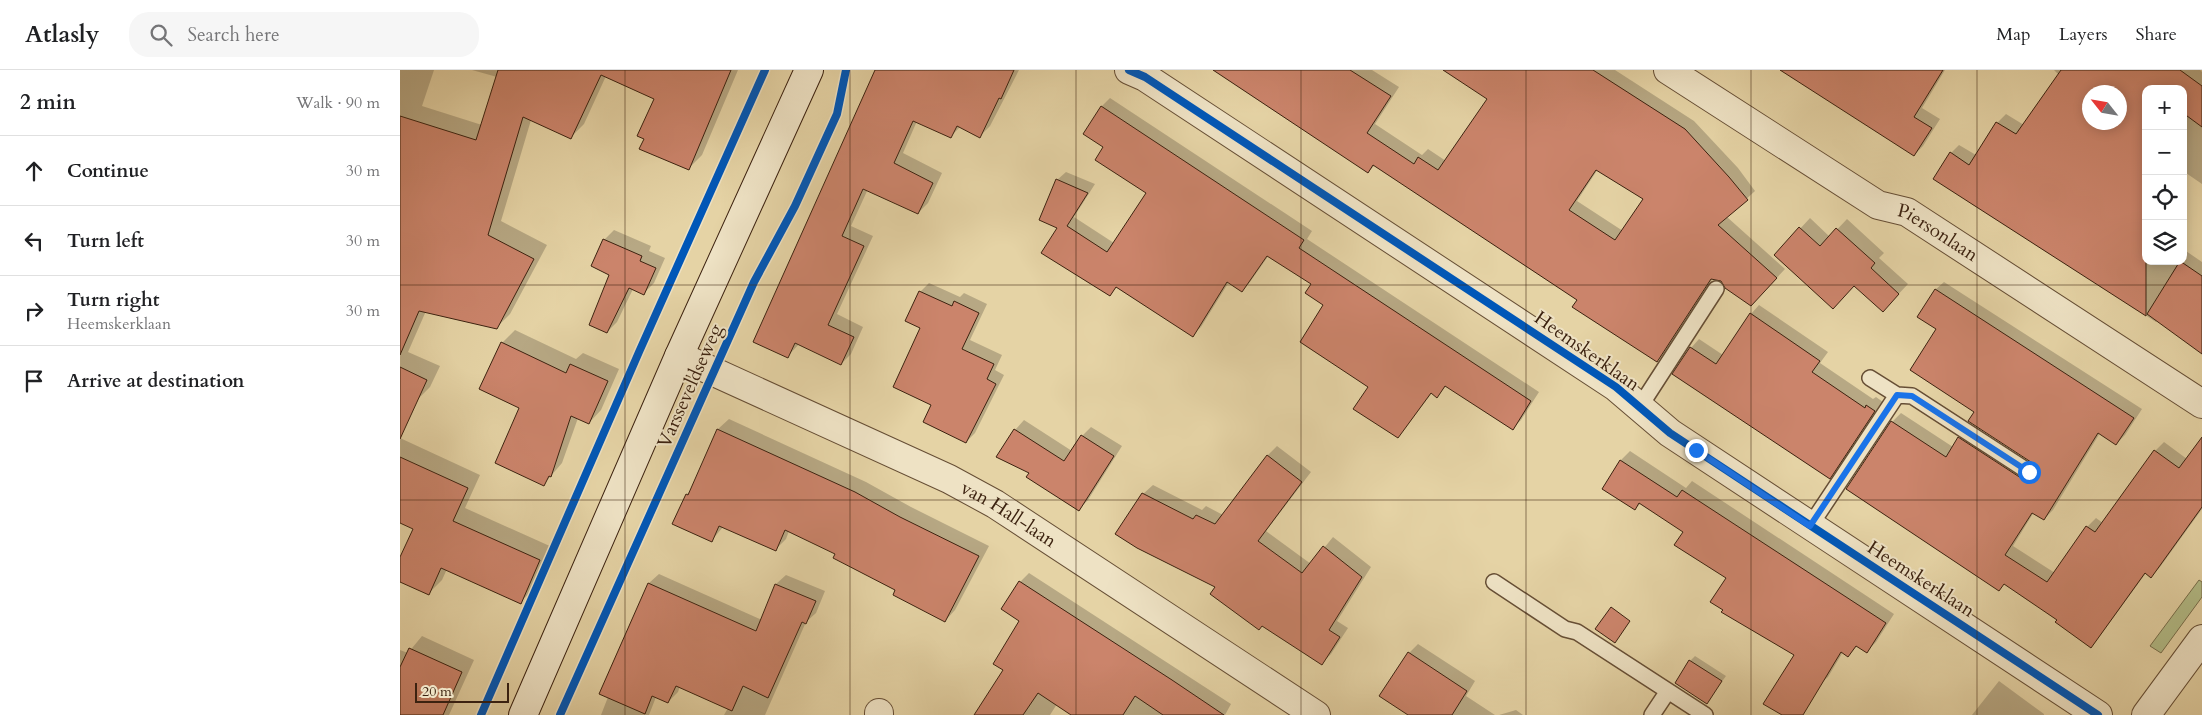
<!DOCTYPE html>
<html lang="en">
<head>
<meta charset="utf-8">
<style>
	:root { --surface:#fff; --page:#f6f6f6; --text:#202124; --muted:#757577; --line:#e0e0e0 }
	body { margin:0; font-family:Cardo,serif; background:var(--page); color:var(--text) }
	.controls { position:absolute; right:15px; top:15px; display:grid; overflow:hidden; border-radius:10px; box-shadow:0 2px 12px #0003 }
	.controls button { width:45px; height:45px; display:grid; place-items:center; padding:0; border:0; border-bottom:1px solid var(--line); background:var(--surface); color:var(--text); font:25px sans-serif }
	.compass { position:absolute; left:1682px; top:15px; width:45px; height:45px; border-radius:50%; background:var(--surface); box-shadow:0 2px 12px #0003; rotate:301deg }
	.scale { position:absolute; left:15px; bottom:12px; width:94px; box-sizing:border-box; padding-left:5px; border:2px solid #3c2210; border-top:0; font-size:14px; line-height:18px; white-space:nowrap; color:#3c2210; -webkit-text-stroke:4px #eee2c4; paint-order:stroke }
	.stop { position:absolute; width:15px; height:15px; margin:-11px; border:4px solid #1a73e8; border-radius:50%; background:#fff }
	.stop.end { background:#1a73e8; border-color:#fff; box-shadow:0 1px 5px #0008 }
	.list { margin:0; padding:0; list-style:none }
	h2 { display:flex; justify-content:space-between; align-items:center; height:65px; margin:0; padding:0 20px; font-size:21px }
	h2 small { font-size:16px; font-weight:400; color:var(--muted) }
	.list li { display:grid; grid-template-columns:32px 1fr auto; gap:15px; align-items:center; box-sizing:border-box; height:70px; padding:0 20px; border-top:1px solid var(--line) }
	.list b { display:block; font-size:19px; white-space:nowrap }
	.list p { margin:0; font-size:16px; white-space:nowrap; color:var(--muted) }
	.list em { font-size:16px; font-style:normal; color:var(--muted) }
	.icon { flex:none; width:28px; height:28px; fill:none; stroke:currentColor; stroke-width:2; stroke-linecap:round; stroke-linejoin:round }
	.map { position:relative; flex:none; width:1802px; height:645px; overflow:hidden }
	header { display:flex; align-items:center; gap:30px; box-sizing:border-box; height:70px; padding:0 25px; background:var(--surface); border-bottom:1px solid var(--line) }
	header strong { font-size:24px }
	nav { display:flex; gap:28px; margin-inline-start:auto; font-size:18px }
	.search { width:350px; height:45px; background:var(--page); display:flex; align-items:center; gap:12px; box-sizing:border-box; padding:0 18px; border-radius:20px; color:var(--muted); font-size:19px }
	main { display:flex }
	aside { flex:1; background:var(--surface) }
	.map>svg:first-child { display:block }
</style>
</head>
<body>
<header>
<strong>Atlasly</strong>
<div class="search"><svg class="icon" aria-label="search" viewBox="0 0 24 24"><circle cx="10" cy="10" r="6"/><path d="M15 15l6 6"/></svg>Search here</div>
<nav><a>Map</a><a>Layers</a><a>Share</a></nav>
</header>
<main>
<aside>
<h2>2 min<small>Walk · 90 m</small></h2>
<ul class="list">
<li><svg class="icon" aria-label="ahead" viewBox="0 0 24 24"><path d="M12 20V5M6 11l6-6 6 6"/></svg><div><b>Continue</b></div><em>30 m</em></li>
<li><svg class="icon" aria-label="left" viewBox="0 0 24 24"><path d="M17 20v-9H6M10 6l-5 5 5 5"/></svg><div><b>Turn left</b></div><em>30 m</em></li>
<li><svg class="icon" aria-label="right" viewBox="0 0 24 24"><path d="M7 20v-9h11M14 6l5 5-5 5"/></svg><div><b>Turn right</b><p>Heemskerklaan</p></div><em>30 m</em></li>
<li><svg class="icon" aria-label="arrive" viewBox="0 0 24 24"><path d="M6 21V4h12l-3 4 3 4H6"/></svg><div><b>Arrive at destination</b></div></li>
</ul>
</aside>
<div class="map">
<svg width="1802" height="645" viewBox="0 0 1802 645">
	<rect width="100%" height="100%" fill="#e5d3a5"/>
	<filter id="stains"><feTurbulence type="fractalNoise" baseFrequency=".004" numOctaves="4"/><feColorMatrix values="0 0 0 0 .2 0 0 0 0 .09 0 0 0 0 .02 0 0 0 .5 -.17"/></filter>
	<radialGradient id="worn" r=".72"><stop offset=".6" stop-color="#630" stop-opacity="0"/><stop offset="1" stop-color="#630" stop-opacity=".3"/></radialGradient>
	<path fill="#b3bc87" stroke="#786f4c" d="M 1799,510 L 1802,512 L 1802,527 L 1761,583 L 1750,576 Z"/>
	<path fill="#0003" fill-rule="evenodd" d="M 0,0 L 34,0 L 22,36 L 82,55 L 97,7 L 72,0 L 338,0 L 302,85 L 289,98 L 246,68 L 255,29 L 206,6 L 184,54 L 171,67 L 131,50 L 101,151 L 147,175 L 110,244 L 96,258 L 26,241 L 8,282 L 40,296 L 30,317 L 17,330 L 0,323 Z
		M 477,0 L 619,0 L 590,56 L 580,66 L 560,57 L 551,66 L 517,51 L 503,83 L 542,103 L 528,133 L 518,143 L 468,119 L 451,156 L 473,166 L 437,244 L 463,257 L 451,284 L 441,294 L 399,274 L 388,286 Z
		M 824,0 L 972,0 L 999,17 L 975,54 L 1022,85 L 1028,79 L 1046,91 L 1088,29 L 1045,0 L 1215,0 L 1294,51 L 1338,98 L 1355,121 L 1327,147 L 1385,199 L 1360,226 L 1313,208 L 1266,282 L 1257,291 L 1178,230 L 975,95 L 968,102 ZM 1198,99 L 1245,129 L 1223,161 L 1177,131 Z
		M 1382,0 L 1545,0 L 1522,38 L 1540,49 L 1523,76 L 1514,85 Z
		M 1654,0 L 1800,0 L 1802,2 L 1802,114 L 1783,101 L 1783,19 L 1746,19 L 1746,191 L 1783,191 L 1783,179 L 1802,192 L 1802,282 L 1758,250 L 1756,252 L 1534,109 L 1551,83 L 1559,75 L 1576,85 L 1597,53 L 1606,44 L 1624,55 L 1659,5 ZM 1690,22 L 1720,22 L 1720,52 L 1690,52 Z
		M 710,28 L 912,161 L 907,169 L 1139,322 L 1121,350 L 1113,358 L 1047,315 L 1037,326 L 1032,323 L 998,367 L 912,214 L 869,185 L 850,212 L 842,221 L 829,212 L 801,257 L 792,265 L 717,217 L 709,225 L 659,158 L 657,110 L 666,102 L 695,114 L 674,147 L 714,173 L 747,123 L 705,77 L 684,63 L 702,36 Z
		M 1410,148 L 1430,167 L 1447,149 L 1484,183 L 1479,188 L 1508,214 L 1492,231 L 1376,185 Z
		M 214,160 L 251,176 L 249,181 L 265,188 L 254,213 L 244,223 L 233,219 L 217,252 L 207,262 L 211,204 L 204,170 Z
		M 1544,212 L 1742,339 L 1725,365 L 1716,374 L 1700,363 L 1653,440 L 1644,449 L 1634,442 L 1613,476 L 1655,503 L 1687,457 L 1696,448 L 1703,453 L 1755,381 L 1764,372 L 1787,389 L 1802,379 L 1802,439 L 1760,497 L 1751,506 L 1746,503 L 1699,567 L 1691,576 L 1658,550 L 1605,513 L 1599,519 L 1447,419 L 1492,352 L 1501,343 L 1553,377 L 1568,359 L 1633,402 L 1639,402 L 1635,393 L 1576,342 L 1538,259 L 1535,220 Z
		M 529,213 L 560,227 L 564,223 L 587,234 L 570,270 L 602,285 L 595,300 L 604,305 L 575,363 L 566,372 L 533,334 L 522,257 L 520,222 Z
		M 1359,235 L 1428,282 L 1420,293 L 1473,329 L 1476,327 L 1483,332 L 1438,399 L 1430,407 L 1291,278 L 1299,269 L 1323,285 L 1351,244 Z
		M 115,260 L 176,289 L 183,283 L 219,299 L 201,340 L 189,353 L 178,348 L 162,393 L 144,414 L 121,338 L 81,319 L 102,273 Z
		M 329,349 L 466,412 L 511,437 L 589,476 L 555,540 L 545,551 L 437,483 L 389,461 L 386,469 L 375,480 L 323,457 L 312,470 L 287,424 L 292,419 L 318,359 Z
		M 624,350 L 672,381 L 682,366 L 691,357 L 722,376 L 688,430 L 679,439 L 631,402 L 615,360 Z
		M 0,368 L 80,405 L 65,438 L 152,477 L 134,519 L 120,532 L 47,499 L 42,510 L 29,523 L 0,510 L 0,490 L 14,458 L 0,452 Z
		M 877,376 L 911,402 L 866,461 L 911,494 L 933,467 L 971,497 L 937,551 L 948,558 L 931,584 L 922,593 L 817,517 L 743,424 L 753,415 L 802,440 L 806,436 L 823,445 L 868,385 Z
		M 1230,381 L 1286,418 L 1292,411 L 1494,544 L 1476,572 L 1467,581 L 1458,575 L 1448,586 L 1443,582 L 1428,607 L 1384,645 L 1395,585 L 1285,461 L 1241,433 L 1235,439 L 1204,418 L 1221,390 Z
		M 629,503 L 831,634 L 825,645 L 674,645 L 657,634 L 650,645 L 575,645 L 605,600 L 621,551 L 620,512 Z
		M 259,504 L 362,550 L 376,514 L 386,505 L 425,521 L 416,543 L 406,552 L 365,645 L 324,645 L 328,638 L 280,616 L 278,622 L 268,632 L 256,627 L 249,645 L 201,645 L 208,627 L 200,623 L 249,513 Z
		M 22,566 L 74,590 L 49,645 L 0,645 L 0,580 L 8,583 Z
		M 1018,574 L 1075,611 L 1066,626 L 1095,645 L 1011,645 L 1009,583 Z
		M 1295,586 L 1326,606 L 1307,632 L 1290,591 Z
		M 1599,611 L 1644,644 L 1644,645 L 1572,645 Z
		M 1116,640 L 1123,645 L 1099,645 Z"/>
	<path fill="#cb846b" stroke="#3c2210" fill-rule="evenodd" d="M 98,0 L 331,0 L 289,100 L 239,79 L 244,69 L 237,66 L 254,29 L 201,5 L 171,69 L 123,47 L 88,165 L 134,189 L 97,259 L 19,241 L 0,285 L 0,46 L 76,70 Z
		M 475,0 L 614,0 L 601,29 L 599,28 L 580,68 L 557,56 L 551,68 L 513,51 L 494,93 L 533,113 L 518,144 L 463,119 L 442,166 L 464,176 L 428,255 L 454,267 L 441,295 L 395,273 L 388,288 L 353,272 Z
		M 813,0 L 950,0 L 991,26 L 967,63 L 1014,94 L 1018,87 L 1038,100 L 1087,29 L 1043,0 L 1193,0 L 1285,59 L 1329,107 L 1348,130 L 1318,155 L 1377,208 L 1351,236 L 1325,218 L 1321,211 L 1311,209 L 1257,292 L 1172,237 L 1177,230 L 973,95 L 968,103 ZM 1196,100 L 1243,129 L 1215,170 L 1169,140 Z
		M 1380,0 L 1543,0 L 1514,47 L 1532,58 L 1514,86 Z
		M 1661,0 L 1780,0 L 1802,16 L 1802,57 L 1783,43 L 1783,19 L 1746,19 L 1746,246 L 1533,109 L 1550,82 L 1569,95 L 1596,52 L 1616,64 ZM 1690,22 L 1720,22 L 1720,52 L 1690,52 Z
		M 701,36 L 904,170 L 899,178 L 1131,331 L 1113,360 L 1045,316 L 1037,328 L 1031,323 L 998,368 L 953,339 L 968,317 L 900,272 L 923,235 L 905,223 L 911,214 L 867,186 L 842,222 L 827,212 L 793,267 L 716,217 L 710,226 L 641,183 L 657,158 L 639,150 L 656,109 L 688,123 L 667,156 L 707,182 L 746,123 L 695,90 L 703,77 L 683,64 Z
		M 1399,157 L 1420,176 L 1436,158 L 1475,193 L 1471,198 L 1499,224 L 1483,242 L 1454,216 L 1433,239 L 1374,185 Z
		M 203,169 L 242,186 L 240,191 L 256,198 L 244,225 L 229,218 L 207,263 L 189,255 L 209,205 L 191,196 Z
		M 1780,191 L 1802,206 L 1802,284 L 1747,244 Z
		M 1535,219 L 1734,348 L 1716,375 L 1698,363 L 1644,450 L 1632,443 L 1605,485 L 1647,512 L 1686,456 L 1695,462 L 1754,380 L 1779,398 L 1802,367 L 1802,437 L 1751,508 L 1745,503 L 1691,578 L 1655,552 L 1657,550 L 1604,514 L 1599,521 L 1446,419 L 1491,351 L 1546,387 L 1558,367 L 1624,410 L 1633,411 L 1637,407 L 1638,398 L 1634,394 L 1568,351 L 1574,342 L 1510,300 L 1536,259 L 1517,247 Z
		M 519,221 L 552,236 L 554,231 L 579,243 L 562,279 L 594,294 L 587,309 L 596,314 L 566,373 L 523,352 L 531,335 L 493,317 L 520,258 L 505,251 Z
		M 1350,243 L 1420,291 L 1412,302 L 1465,338 L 1466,335 L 1475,341 L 1430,409 L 1272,304 L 1290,277 L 1316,294 Z
		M 101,272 L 166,303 L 170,294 L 208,311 L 189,354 L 171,346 L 151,407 L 149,406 L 144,416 L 95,393 L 119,338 L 79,319 Z
		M 0,297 L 27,310 L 0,369 Z
		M 317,359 L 455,422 L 500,447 L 579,486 L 545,552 L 493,525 L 495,520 L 433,488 L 435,484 L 385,460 L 376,481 L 319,456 L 312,472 L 272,454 L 286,424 L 288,425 Z
		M 614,359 L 664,391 L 681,365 L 714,386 L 679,441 L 626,407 L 629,403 L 596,387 Z
		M 867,385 L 902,412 L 858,471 L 902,503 L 923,476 L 962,507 L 929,560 L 940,567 L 922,595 L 862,556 L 859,560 L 810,524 L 815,517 L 737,478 L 715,464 L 742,423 L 793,449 L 796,445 L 815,454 Z
		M 0,387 L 68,418 L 53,451 L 140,490 L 121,534 L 41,498 L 29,525 L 0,512 L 0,487 L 13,459 L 0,453 Z
		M 1220,390 L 1277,427 L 1282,420 L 1486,553 L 1467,583 L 1456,576 L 1448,587 L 1441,582 L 1403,645 L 1382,645 L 1363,634 L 1394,585 L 1321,542 L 1323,540 L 1310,532 L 1326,508 L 1274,475 L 1283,462 L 1239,433 L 1235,440 L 1202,419 Z
		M 619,511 L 772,610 L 824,645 L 763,645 L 735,626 L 723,645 L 671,645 L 638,623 L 623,645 L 574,645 L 603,600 L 593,594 L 619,551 L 601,539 Z
		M 248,513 L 356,561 L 375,514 L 416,531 L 406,554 L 402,552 L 368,628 L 343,616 L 332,641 L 276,616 L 268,633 L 252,626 L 245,644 L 199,624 Z
		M 1211,537 L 1230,551 L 1215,573 L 1195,559 Z
		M 9,578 L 62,602 L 43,645 L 0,645 L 0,597 Z
		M 1008,582 L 1067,621 L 1052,645 L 1008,645 L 979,626 Z
		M 1289,590 L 1322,611 L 1307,634 L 1275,613 Z"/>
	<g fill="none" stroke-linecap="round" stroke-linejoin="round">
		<defs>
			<path id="lane" d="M 1470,308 L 1497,325
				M 1239,338 L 1316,219
				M 1410,456 L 1497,325 L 1512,326 L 1629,402
				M 1094,512 L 1165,559 L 1177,562 L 1305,645
				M 1252,645 L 1268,621"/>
			<g id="street">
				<path d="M 729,0 L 745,7 L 1216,317 L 1270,363 L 1698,645"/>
				<path id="s1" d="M 1268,0 L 1478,135 L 1507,142 L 1802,334"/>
				<path id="s2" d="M 279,286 L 549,409 L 595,434 L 916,645"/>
				<path d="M 479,645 L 479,643"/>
				<path d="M 1746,645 L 1802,569"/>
			</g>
			<path id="secondary" d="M 123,645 L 279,286 L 409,0"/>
		</defs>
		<use href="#lane" stroke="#664e35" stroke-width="18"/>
		<use href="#street" stroke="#664e35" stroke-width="30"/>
		<use href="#secondary" stroke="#3c2210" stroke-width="30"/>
		<use href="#lane" stroke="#eee2c4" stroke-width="15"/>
		<use href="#street" stroke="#eee2c4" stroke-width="28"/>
		<use href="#secondary" stroke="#eee2c4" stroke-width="28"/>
		<defs>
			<path id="cycleway" d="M 729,0 L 745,7 L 1216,317 L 1270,363 L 1698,645
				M 81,645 L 239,282 L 365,0
				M 160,645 L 354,212 L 395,136 L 437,44 L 446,0"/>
		</defs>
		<use href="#cycleway" stroke="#eee2c4" stroke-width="11"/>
		<use href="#cycleway" stroke="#0057b8" stroke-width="8"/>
	</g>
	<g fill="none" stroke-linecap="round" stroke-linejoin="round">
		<path stroke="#1a73e8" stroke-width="6" d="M 1296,380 L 1410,456 L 1497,325 L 1512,326 L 1629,402"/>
	</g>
	<path fill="none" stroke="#3c2210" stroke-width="1" stroke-opacity="0.55" d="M 225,0 L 225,645M 450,0 L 450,645M 676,0 L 676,645M 901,0 L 901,645M 1126,0 L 1126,645M 1351,0 L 1351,645M 1577,0 L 1577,645M 0,215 L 1802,215M 0,430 L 1802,430"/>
	<g text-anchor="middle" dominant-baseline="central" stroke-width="4" stroke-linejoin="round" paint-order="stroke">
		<g font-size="19" fill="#3c2210" stroke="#eee2c4">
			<text stroke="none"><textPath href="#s1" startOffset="316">Piersonlaan</textPath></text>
			<text transform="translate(1187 281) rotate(35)">Heemskerklaan</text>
			<text transform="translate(290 316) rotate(-66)">Varsseveldseweg</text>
			<text stroke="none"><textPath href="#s2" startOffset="366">van Hall-laan</textPath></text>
			<text transform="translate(1521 509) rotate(33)">Heemskerklaan</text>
		</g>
	</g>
	<rect width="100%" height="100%" filter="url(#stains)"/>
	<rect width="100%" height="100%" fill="url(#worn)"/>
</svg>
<div class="controls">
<button>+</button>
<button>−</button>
<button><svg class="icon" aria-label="locate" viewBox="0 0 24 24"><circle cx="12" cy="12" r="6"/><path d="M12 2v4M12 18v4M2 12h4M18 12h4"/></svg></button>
<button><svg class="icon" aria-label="layers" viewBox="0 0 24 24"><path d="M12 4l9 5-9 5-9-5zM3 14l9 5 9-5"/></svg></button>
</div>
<svg class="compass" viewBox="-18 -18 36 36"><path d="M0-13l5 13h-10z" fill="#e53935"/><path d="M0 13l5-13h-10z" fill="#757577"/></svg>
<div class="scale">20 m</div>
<div class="stop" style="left:1629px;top:402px"></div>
<div class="stop end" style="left:1296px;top:380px"></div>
</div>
</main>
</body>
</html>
